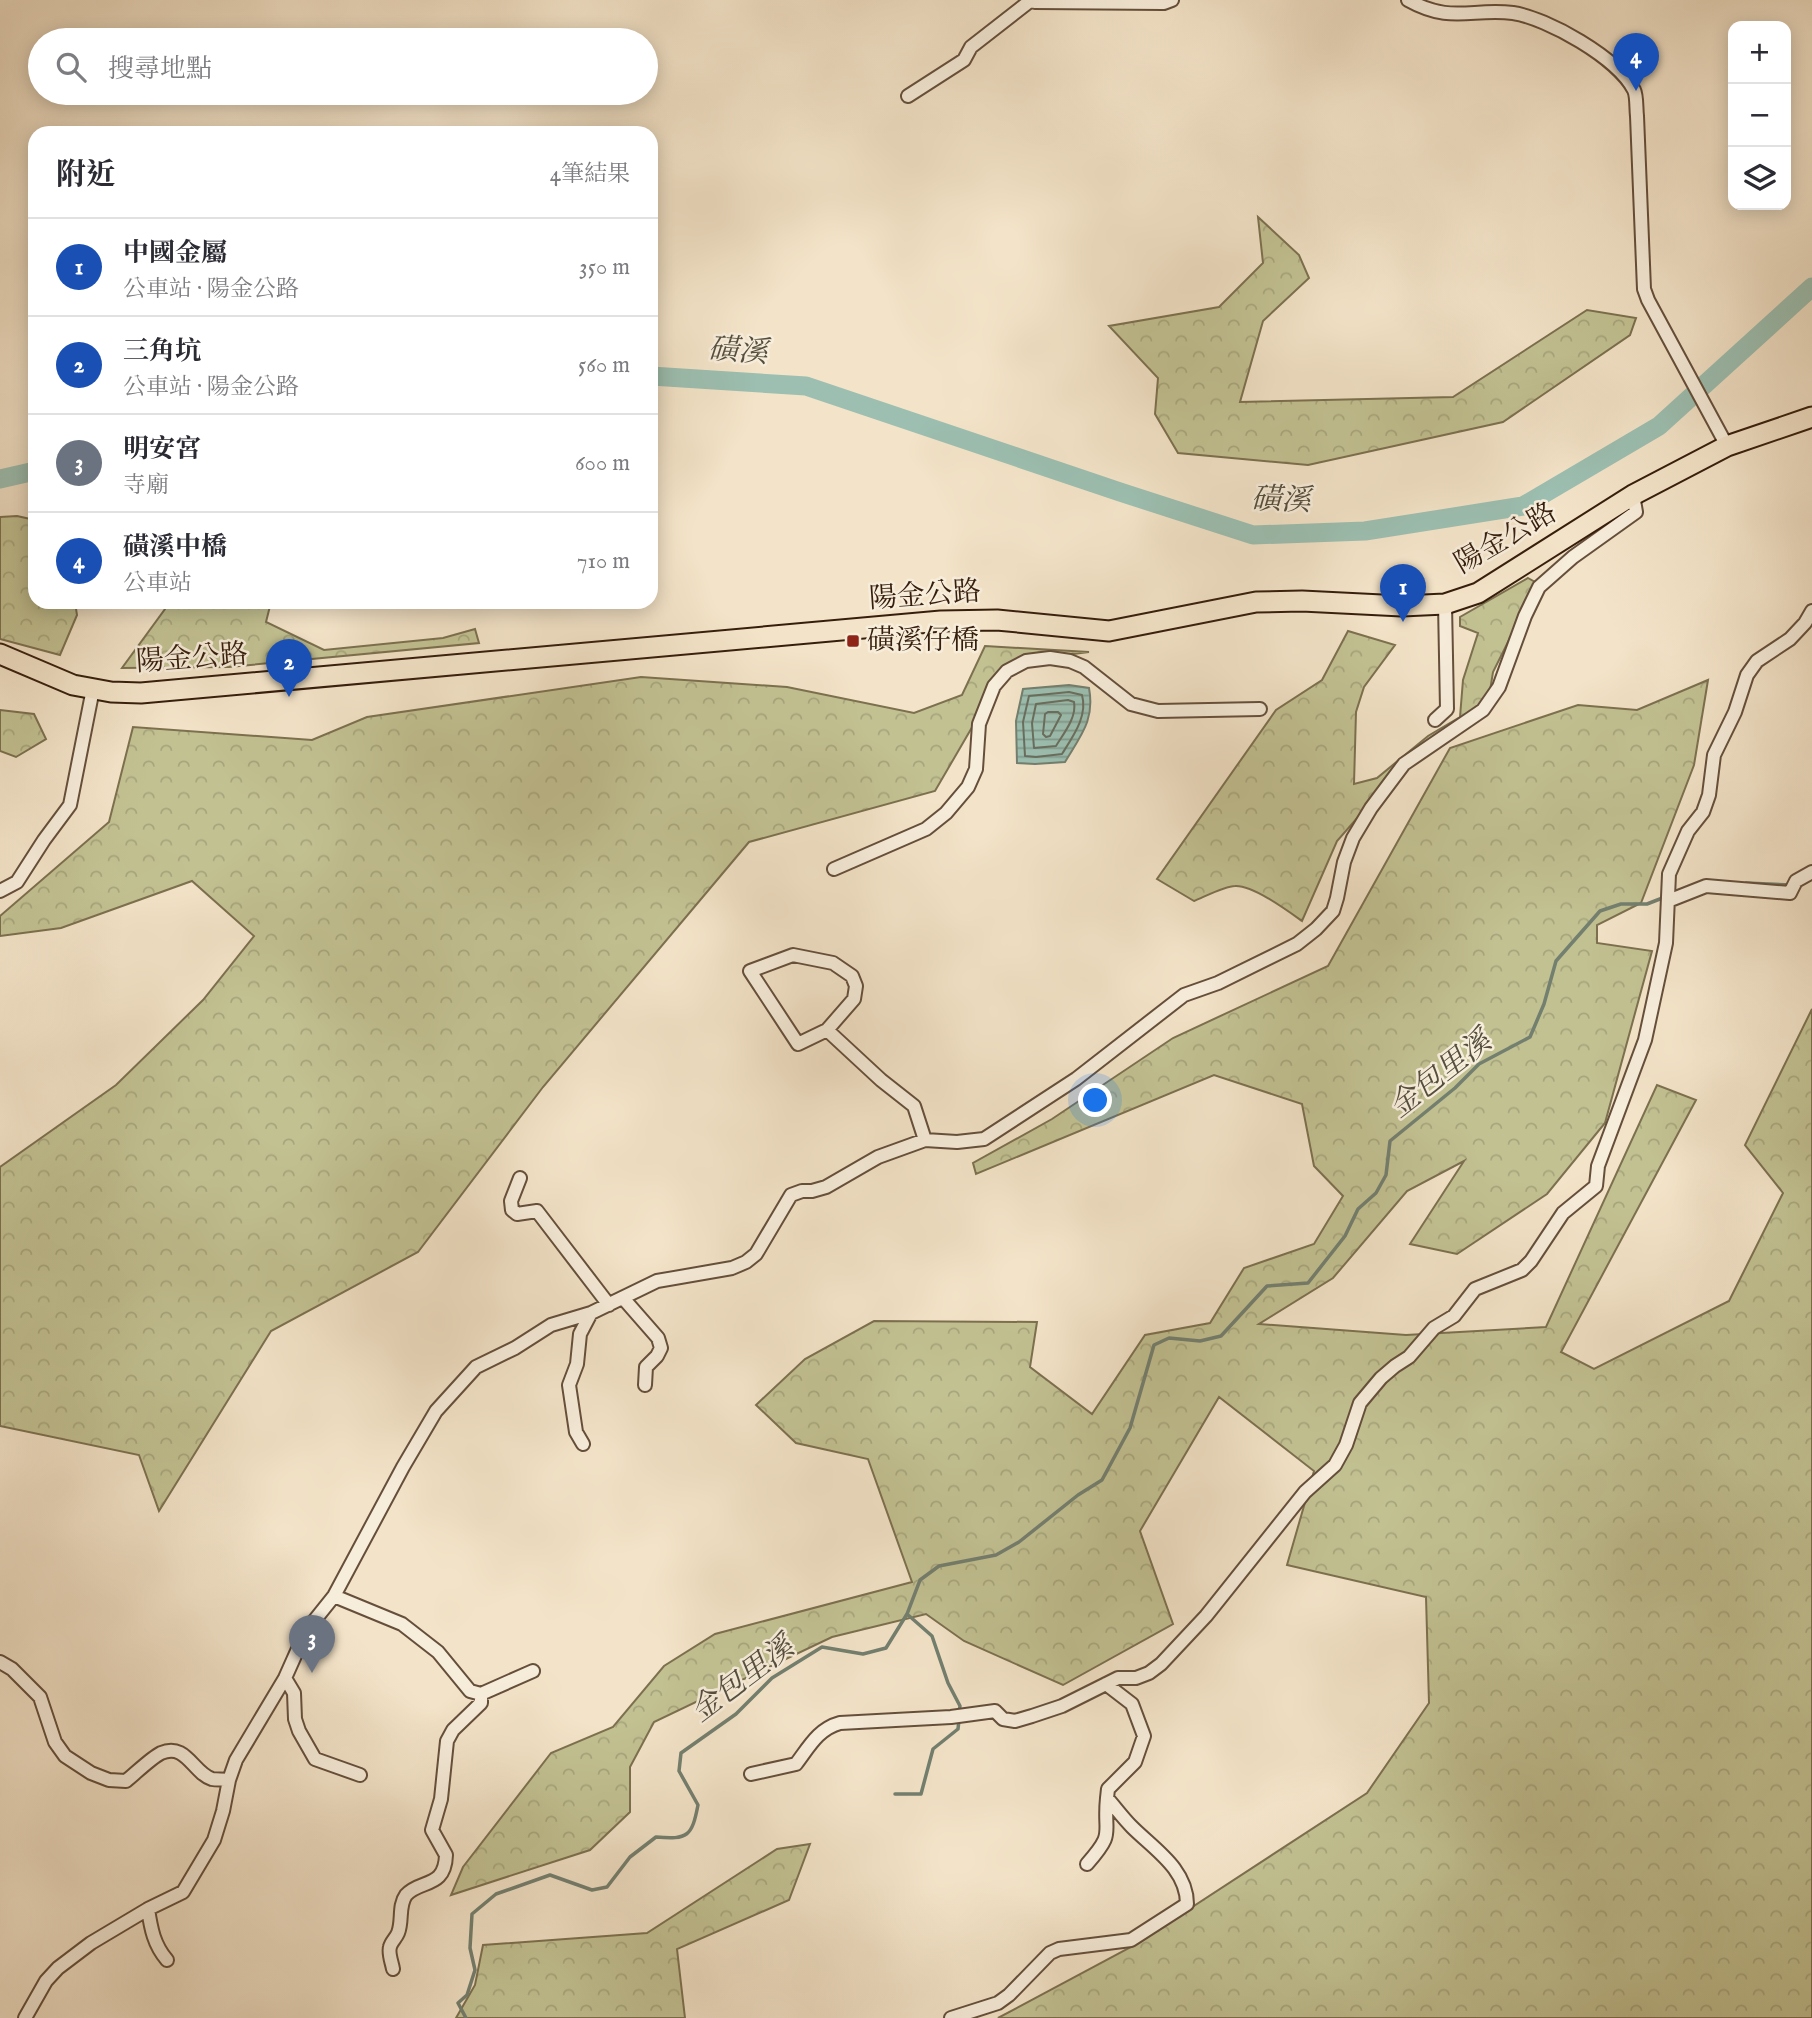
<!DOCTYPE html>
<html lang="zh-TW">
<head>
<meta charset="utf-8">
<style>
	:root { --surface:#fff; --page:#f2f2f3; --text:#2b2b33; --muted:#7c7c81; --line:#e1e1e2; --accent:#0b8043 }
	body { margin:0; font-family:"IM FELL English","Noto Serif TC",serif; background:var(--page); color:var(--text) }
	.controls { position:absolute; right:21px; top:21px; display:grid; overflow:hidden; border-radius:14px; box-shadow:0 4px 18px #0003 }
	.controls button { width:63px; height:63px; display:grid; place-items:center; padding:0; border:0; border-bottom:2px solid var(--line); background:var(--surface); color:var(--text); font:35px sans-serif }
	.you { position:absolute; left:1096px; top:1101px; width:24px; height:24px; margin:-18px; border:5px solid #fff; border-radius:50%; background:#1a73e8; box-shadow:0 0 0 10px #1a73e833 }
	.badge { display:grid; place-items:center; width:46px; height:46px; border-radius:50%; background:var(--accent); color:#fff; font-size:23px; font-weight:700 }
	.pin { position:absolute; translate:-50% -58px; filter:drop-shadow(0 2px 4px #0008) }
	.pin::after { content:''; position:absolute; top:37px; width:24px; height:21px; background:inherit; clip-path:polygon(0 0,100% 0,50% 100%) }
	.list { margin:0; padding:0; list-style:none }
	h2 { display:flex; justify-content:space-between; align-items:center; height:91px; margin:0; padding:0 28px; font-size:30px }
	h2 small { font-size:23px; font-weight:400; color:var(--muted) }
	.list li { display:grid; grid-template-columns:46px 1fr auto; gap:21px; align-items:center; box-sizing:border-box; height:98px; padding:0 28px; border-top:2px solid var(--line) }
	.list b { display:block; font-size:26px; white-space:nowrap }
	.list p { margin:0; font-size:23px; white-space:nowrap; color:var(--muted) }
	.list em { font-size:23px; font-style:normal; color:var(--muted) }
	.icon { flex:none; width:38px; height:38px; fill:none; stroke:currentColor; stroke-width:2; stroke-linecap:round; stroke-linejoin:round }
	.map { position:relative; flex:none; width:1812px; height:2018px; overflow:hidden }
	.search { position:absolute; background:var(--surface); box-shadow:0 4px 18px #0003; left:28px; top:28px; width:630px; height:77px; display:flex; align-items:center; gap:18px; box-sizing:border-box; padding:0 24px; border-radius:38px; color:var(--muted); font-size:26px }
	.panel { position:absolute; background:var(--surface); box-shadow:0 4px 18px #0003; left:28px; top:126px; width:630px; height:483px; border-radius:21px }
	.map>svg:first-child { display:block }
</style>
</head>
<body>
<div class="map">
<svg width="1812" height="2018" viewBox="0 0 1812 2018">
	<defs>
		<pattern id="forest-crowns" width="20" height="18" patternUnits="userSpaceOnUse" patternTransform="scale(1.75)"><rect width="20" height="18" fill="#c2c192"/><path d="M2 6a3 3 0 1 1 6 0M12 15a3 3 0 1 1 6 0" fill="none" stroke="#a7a57d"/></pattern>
		<pattern id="water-rules" width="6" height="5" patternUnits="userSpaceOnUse" patternTransform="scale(1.75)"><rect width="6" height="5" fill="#9cbfb1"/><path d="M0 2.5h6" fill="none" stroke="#809b8e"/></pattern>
	</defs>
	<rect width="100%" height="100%" fill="#f3e3c8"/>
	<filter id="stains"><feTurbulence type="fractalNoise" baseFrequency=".00286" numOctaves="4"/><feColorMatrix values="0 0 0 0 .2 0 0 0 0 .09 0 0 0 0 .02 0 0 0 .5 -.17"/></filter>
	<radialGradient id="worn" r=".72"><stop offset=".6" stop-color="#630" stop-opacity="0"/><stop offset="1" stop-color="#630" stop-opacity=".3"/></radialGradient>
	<path fill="url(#forest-crowns)" stroke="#7c704f" stroke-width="2" d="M 1258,217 L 1299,255 L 1309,278 L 1263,321 L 1240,402 L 1453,397 L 1587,310 L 1636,318 L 1630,335 L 1503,422 L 1308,465 L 1178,453 L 1155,414 L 1158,378 L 1109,326 L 1219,307 L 1263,263 Z
		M 17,516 L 35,520 L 35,602 L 75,602 L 77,615 L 60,655 L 0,639 L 0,517 Z
		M 1528,578 L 1535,582 L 1528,602 L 1493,672 L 1489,697 L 1380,792 L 1337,841 L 1302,921 C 1288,911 1253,885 1235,886 C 1225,886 1204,897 1194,901 L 1157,879 L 1276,710 L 1322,680 L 1348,631 L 1395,645 L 1364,687 L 1356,712 L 1354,784 L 1377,778 L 1428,736 L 1460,717 L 1463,680 L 1478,633 L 1460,626 L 1460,617 Z
		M 167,602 L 271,602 L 266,622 L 324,650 L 443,638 L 475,629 L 479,643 L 229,667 L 122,668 L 165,609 Z
		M 985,646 L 1089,652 L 1010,662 L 935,791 L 749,842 L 543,1087 L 418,1252 L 271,1331 L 159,1511 L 139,1455 L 0,1426 L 0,1167 L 116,1085 L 203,1000 L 254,936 L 192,881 L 61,928 L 0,936 L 0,916 L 109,822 L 133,727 L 312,740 L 367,717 L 641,677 L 787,687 L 914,713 L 962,695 Z
		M 1708,680 L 1694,765 L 1641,903 L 1597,925 L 1597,943 L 1652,951 L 1605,1123 L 1547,1194 L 1457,1254 L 1410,1244 L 1464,1161 L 1407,1191 L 1333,1278 L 1259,1324 L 1406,1335 L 1546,1327 L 1657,1085 L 1696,1100 L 1561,1352 L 1594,1369 L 1729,1301 L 1783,1193 L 1745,1145 L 1812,1009 L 1812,2018 L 998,2018 L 1131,1947 L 1367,1793 L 1429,1703 L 1426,1597 L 1287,1565 L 1314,1471 L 1219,1397 L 1140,1531 L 1173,1624 L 1063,1685 L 964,1641 L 926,1614 L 832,1637 L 654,1722 L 630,1767 L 630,1812 L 590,1850 L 451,1895 L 463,1867 L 551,1753 L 613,1727 L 664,1666 L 715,1634 L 912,1582 L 868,1459 L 796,1443 L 756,1405 L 805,1359 L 874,1321 L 1037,1322 L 1030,1367 L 1092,1414 L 1145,1335 L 1210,1323 L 1244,1268 L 1314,1244 L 1343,1196 L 1314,1166 L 1302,1104 L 1214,1075 L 976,1174 L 973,1163 L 1052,1119 L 1173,1038 L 1328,966 L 1450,748 L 1578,705 L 1637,710 Z
		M 0,710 L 34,714 L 46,739 L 16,757 L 0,751 Z
		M 810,1844 L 789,1900 L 677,1949 L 685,2018 L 456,2018 L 475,1985 L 483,1945 L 647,1933 L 777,1849 Z"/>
	<path fill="url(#water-rules)" stroke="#737f6f" stroke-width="2" d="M 1069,685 L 1089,688 C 1095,720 1081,735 1065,762 L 1035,764 L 1017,763 L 1016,721 L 1023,689 Z"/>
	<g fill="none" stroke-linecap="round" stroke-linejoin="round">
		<path stroke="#696e5e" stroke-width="2" d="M 1069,692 L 1082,695 C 1088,716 1073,736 1062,754 L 1036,757 L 1025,756 L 1023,722 L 1029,696 Z
			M 1068,700 L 1074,702 C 1077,717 1064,733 1056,746 L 1034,748 L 1032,723 L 1036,704 Z
			M 1048,712 L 1058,712 L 1061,715 L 1050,736 L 1046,737 L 1043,734 L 1045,714 Z"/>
		<path stroke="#737f6f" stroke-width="3.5" d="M 1746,883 L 1791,885
			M 907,1614 L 932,1636 L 948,1683 L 960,1706 L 959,1712
			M 895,1794 L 921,1794 L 933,1749 L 958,1729 L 959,1720
			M 466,2018 L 458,2003 L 467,1995 L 475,1970 L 470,1948 L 472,1914 L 496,1894 L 550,1875 L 592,1890 L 607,1887 L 630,1857 L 656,1837 C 688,1840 692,1836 698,1805 L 679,1771 L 681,1753 L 736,1714 L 772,1678 L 822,1647 L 863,1654 L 886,1648 L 907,1614 L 920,1580 L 939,1566 L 996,1555 L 1019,1542 L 1078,1495 L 1102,1480 L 1130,1428 L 1154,1345 L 1169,1338 L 1200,1341 L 1221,1336 L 1267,1286 L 1308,1283 L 1345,1236 L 1358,1209 L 1376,1193 L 1386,1175 L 1390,1141 L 1455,1088 L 1479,1064 L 1530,1037 L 1544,1004 L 1556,961 L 1600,911 L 1621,904 L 1647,904 L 1665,897"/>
		<path stroke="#9cbfb1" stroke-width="19" d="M 651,376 L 806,386 L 1120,492 L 1253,535 L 1365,531 L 1523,506 L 1659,426 L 1812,287
			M 0,479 L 35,471"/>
		<defs>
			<path id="minor" d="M 1029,0 L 1035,2 L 1164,3 L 1172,0
				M 1408,0 C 1451,24 1471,8 1513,13 C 1547,18 1618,58 1634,90 C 1637,96 1636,108 1637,116 L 1644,289 L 1648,300 L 1727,446
				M 908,96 L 964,60 L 971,47 L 1030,1
				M 1435,720 L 1447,709 L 1445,604
				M 834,869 L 926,829 L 946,813 L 968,787 L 976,769 L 979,724 L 994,686 L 1007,671 L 1026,661 L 1050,658 L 1070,661 L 1084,667 L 1131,704 L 1158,711 L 1260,709
				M 0,891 L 17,882 L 44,840 L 70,805 L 93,689
				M 1668,901 L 1706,886 L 1790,893 L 1796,881 L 1812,872
				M 827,1030 L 854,999 L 856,986 L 852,976 L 833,963 L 793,955 L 750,971 L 798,1044 L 827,1030 L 881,1080 L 914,1106 L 925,1140
				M 520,1178 L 511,1201 L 512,1210 L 517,1214 L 537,1211 L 609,1305
				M 623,1298 L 658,1338 L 661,1348 L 657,1356 L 646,1367 L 645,1385
				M 583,1444 L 576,1432 L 569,1385 L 577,1364 L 580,1334 L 591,1313
				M 334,1596 L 402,1624 L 438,1652 L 470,1691 L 481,1694 L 481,1703 L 453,1730 L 447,1741 L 441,1799 L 432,1830 L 446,1855 C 445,1889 420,1879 406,1895 C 398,1906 403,1921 398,1933 C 396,1938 391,1942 390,1947 C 388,1953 392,1963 393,1969
				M 0,1662 L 12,1669 L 40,1697 L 55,1742 L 65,1756 L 91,1773 L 109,1780 L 126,1781 C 136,1773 151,1758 161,1753 C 186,1742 193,1773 212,1779 C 217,1780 224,1779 229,1780
				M 285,1678 L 294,1693 L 295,1719 L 299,1731 L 315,1759 L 360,1775
				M 481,1694 L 533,1671
				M 751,1774 L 796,1764 C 809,1747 818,1729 840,1723 L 951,1717 L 995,1711 L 1003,1719 L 1015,1721 L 1032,1716 L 1062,1706 L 1118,1678 L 1136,1678 L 1149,1673 L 1161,1664 L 1206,1616 L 1305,1492 L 1335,1465 L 1346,1445 L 1360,1403 L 1381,1378 L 1395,1366 L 1409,1357 L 1434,1328 L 1454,1316 L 1475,1289 L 1522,1270 L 1531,1261 L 1563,1213 L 1596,1186 L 1598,1166 L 1645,1040 L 1666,943 L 1669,874 L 1688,831 L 1703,812 L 1709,795 L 1714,755 L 1735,712 L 1747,675 L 1757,661 L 1790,639 L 1805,623 L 1812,611
				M 1087,1864 C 1116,1831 1103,1836 1107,1798
				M 148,1909 C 151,1929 154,1945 167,1960
				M 25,2018 L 46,1981 L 58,1968 L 91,1943 L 148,1909 L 183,1892 L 214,1840 L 223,1811 L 229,1780 L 236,1760 L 285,1678 L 306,1631 L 334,1596 L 403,1467 L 436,1411 L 476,1367 L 515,1348 L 551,1325 L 591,1313 L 657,1281 L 732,1268 L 746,1262 L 756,1254 L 791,1195 L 802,1191 L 812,1191 L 826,1187 L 878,1157 L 925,1140 L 957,1142 L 984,1139 L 1076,1079 L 1184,995 L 1218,983 L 1297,944 L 1316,929 L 1333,911 L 1337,898 L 1344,862 L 1353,838 L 1371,808 L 1404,764 L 1483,710 L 1499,687 L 1525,616 L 1539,587 L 1573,557 L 1636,512 L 1633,495
				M 951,2018 L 998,2003 L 1009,1995 L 1050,1953 L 1059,1949 L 1131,1940 L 1187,1904 C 1187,1869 1154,1849 1132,1827 C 1123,1818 1115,1807 1107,1798 L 1108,1789 L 1135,1762 L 1144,1736 L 1132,1704 L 1106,1684"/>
			<path id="primary" d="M 0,654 L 73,685 L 111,692 L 141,693 L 941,621 L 997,620 L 1109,631 L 1256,602 L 1302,601 L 1402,606 L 1445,604 L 1478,593 L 1633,495 L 1727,446 L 1812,417"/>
		</defs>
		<use href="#minor" stroke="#654f3b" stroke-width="16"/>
		<use href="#primary" stroke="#361e0c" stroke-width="23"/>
		<use href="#minor" stroke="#f7eddb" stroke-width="12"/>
		<use href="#primary" stroke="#f3e3c8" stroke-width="19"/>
	</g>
	<rect fill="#8f2418" stroke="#f7eddb" stroke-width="2.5" x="846" y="634" width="14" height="14" rx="3.5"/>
	<g text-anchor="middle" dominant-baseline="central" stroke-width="5" stroke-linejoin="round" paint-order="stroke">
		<g font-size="28" fill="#361e0c" stroke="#f7eddb">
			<text transform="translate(1506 539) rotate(-30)">陽金公路</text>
			<text transform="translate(925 596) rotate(-4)">陽金公路</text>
			<text transform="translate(192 659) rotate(-4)">陽金公路</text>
		</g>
		<g font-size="28" fill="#361e0c" stroke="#f7eddb" text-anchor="start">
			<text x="867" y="641">磺溪仔橋</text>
		</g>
		<g font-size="30" font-style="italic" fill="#554e3e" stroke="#f7eddb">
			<text transform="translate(738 352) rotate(4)">磺溪</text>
			<text transform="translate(1281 501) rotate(2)">磺溪</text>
			<text transform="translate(1441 1075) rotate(-38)">金包里溪</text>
			<text transform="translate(743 1680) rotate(-37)">金包里溪</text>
		</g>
	</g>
	<rect width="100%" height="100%" filter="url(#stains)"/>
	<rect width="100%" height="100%" fill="url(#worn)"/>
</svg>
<div class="controls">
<button>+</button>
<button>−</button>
<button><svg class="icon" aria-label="layers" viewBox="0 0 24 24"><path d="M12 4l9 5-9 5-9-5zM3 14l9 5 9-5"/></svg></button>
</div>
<div class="you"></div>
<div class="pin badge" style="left:1403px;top:622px;background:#1a4fb4">1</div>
<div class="pin badge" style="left:289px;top:697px;background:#1a4fb4">2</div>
<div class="pin badge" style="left:312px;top:1673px;background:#6b7280">3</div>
<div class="pin badge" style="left:1636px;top:91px;background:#1a4fb4">4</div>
<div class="search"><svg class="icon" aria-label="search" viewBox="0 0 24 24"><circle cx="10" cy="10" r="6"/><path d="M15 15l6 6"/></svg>搜尋地點</div>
<section class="panel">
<h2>附近<small>4筆結果</small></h2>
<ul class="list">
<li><span class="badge" style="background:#1a4fb4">1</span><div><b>中國金屬</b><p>公車站 · 陽金公路</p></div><em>350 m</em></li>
<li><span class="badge" style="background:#1a4fb4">2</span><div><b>三角坑</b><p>公車站 · 陽金公路</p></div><em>560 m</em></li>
<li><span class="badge" style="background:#6b7280">3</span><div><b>明安宮</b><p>寺廟</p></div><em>600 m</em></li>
<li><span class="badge" style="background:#1a4fb4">4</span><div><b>磺溪中橋</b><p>公車站</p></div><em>710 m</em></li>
</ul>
</section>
</div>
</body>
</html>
